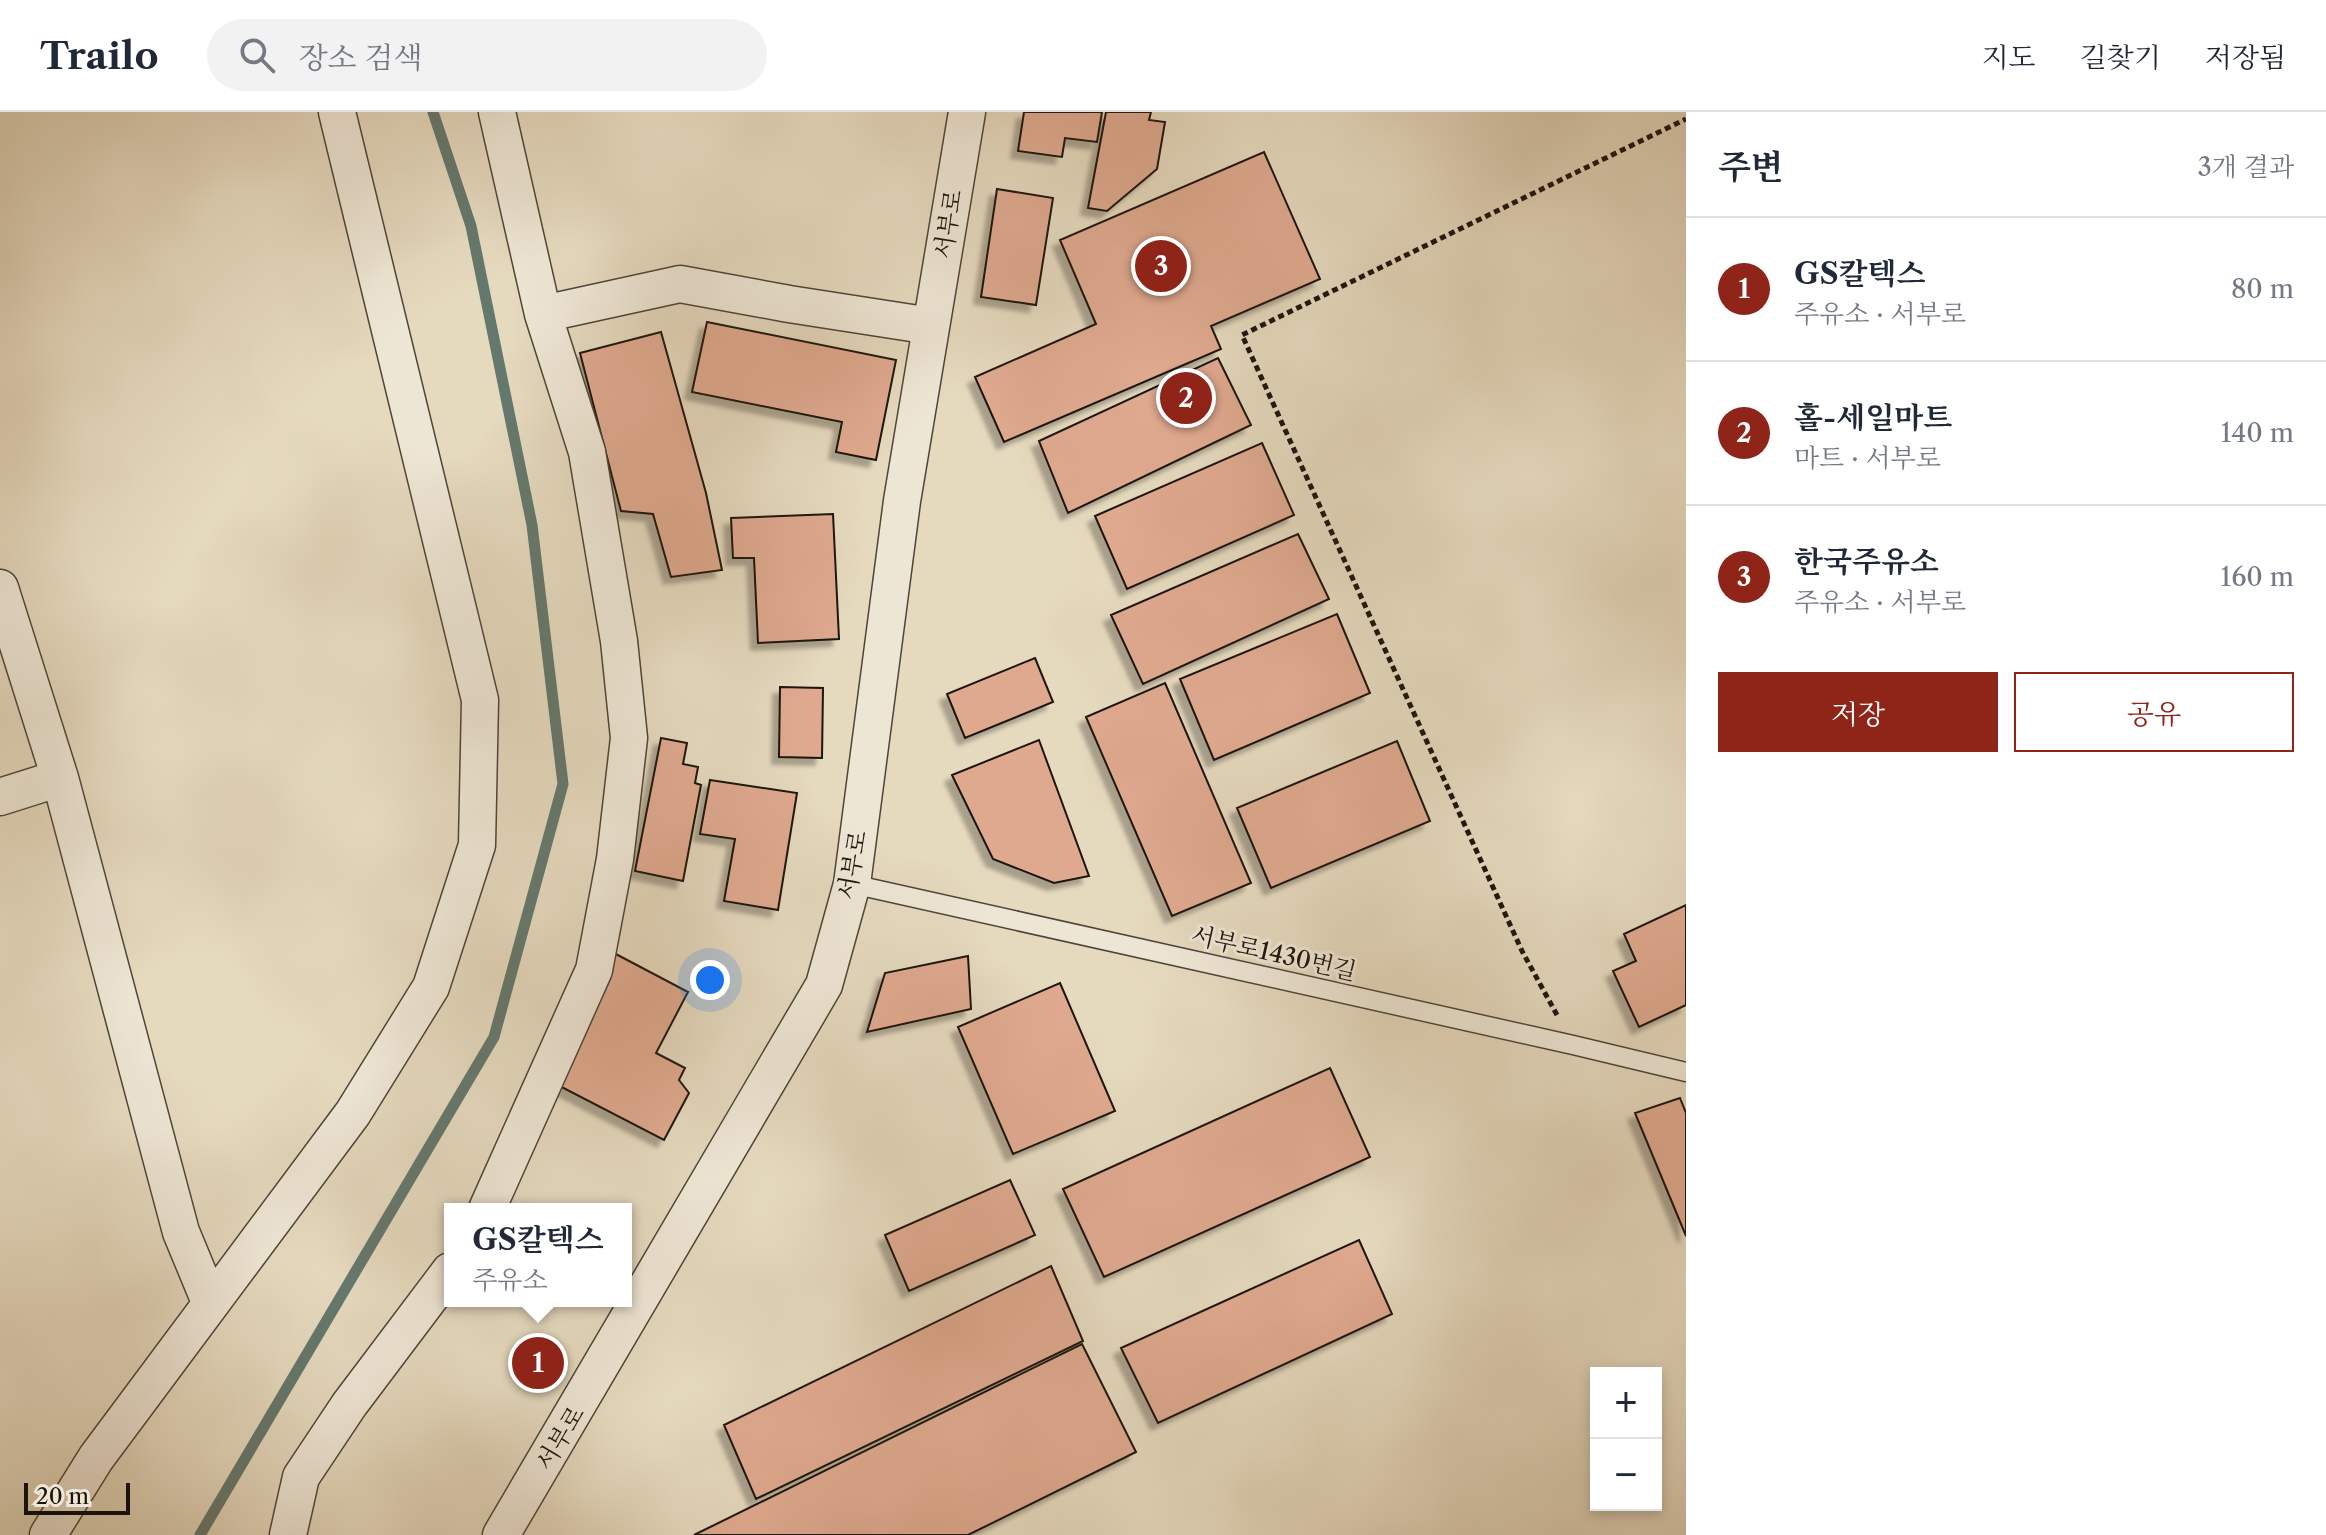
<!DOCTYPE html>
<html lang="ko">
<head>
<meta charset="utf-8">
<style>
	:root { --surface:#fff; --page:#f2f2f3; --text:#1f2937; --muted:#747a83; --line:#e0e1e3; --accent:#8f2418 }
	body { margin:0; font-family:"Libre Caslon Text","Noto Serif KR",serif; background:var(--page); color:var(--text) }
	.controls { position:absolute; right:24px; bottom:24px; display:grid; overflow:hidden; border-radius:0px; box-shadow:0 4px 12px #0003 }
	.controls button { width:72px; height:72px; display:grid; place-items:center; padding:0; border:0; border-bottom:2px solid var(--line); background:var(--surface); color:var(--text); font:40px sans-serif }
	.scale { position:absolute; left:24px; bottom:20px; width:106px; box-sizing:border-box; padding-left:8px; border:4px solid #1c140c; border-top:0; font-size:22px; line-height:28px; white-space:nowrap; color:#1c140c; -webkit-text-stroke:6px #eee6d5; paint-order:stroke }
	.you { position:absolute; left:710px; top:868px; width:28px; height:28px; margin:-20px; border:6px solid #fff; border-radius:50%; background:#1a73e8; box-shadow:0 0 0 12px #1a73e833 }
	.badge { display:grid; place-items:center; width:52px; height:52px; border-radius:50%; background:var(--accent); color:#fff; font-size:26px; font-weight:700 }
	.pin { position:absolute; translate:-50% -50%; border:4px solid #fff; box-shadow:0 2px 8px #0006 }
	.popup { position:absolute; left:444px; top:1091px; width:188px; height:104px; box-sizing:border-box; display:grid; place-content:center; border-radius:0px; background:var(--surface); filter:drop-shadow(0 2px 6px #0005); font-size:26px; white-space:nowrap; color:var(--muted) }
	.popup b { font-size:30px; color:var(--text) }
	.popup::after { content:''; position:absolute; left:50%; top:100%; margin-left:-16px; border:16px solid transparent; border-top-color:var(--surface) }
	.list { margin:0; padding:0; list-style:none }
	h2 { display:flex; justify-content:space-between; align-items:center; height:104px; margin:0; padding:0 32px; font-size:34px }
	h2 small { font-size:26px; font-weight:400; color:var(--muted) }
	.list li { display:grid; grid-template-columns:52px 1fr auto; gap:24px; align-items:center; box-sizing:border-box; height:144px; padding:0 32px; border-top:2px solid var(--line) }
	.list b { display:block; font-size:30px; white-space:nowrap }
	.list p { margin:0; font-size:26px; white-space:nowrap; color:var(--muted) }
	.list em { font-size:26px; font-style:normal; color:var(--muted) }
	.actions { display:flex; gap:16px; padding:24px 32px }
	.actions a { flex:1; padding:18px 0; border:2px solid var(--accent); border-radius:0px; text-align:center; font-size:28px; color:var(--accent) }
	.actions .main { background:var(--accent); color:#fff }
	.icon { flex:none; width:44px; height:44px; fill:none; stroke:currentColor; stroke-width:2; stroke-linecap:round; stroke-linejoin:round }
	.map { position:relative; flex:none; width:1686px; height:1423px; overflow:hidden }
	header { display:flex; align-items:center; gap:48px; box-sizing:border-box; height:112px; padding:0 40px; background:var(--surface); border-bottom:2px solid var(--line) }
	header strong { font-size:38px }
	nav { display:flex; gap:44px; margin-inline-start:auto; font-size:28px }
	.search { width:560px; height:72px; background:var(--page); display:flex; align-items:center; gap:20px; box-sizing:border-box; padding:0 28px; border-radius:44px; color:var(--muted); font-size:30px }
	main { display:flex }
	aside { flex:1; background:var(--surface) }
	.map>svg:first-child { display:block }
</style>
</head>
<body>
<header>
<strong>Trailo</strong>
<div class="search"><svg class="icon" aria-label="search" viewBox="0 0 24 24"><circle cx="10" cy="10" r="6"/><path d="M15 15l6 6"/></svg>장소 검색</div>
<nav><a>지도</a><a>길찾기</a><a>저장됨</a></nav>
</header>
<main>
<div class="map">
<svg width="1686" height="1423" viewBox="0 0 1686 1423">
	<defs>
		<filter id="shadow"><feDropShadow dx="-7" dy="7" stdDeviation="2" flood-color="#0004"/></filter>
	</defs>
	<rect width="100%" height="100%" fill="#e5d9be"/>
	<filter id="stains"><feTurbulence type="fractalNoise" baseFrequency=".0025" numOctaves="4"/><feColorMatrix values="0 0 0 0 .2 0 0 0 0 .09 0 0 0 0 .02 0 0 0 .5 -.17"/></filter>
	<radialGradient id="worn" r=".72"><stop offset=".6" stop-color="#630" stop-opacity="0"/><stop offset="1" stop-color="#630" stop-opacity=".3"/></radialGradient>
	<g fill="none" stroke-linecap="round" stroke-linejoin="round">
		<path stroke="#65786d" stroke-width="11" d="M 200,1423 L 494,925 L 563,672 L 532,413 L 471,114 L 433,0"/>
	</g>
	<path fill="#dfa98f" stroke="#1c140c" stroke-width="2" filter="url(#shadow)" d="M 1024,0 L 1102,0 L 1097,30 L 1065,26 L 1062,45 L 1018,39 Z
		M 1106,0 L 1151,0 L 1149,8 L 1165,10 L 1157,57 L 1107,99 L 1088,96 Z
		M 1264,40 L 1320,167 L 1211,214 L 1221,237 L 1004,330 L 975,265 L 1096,212 L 1060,128 Z
		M 997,77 L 1053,86 L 1036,193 L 981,185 Z
		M 707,210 L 896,248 L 876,348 L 836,340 L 842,310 L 692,280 Z
		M 661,220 L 706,381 L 722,458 L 671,465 L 653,402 L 621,399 L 580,241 Z
		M 1218,246 L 1251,313 L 1068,401 L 1039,329 Z
		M 1262,331 L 1294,403 L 1127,477 L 1095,404 Z
		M 833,402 L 839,527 L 758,531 L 754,446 L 733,446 L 731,406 Z
		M 1298,422 L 1329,487 L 1143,572 L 1111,503 Z
		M 1337,502 L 1370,581 L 1214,648 L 1180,567 Z
		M 1035,546 L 1053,590 L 965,626 L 947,582 Z
		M 1165,571 L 1251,771 L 1172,804 L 1086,605 Z
		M 780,575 L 823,576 L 822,646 L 779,645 Z
		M 661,626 L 687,631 L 683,652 L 698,655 L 695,671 L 701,673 L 683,769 L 635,759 Z
		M 1039,628 L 1089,764 L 1054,771 L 993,747 L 952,663 Z
		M 1397,629 L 1430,709 L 1271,776 L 1237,696 Z
		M 710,668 L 797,681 L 778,798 L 724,789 L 735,727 L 700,722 Z
		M 1686,793 L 1686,893 L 1639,915 L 1613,859 L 1636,849 L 1624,822 Z
		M 612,840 L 688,880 L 656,941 L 685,956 L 679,968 L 689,981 L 664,1028 L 548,968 Z
		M 968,844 L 971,897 L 867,920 L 885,861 Z
		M 1060,871 L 1115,999 L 1013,1042 L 958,915 Z
		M 1330,956 L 1370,1045 L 1104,1165 L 1063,1077 Z
		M 1680,986 L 1686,1001 L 1686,1124 L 1635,1001 Z
		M 1010,1068 L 1035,1123 L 909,1179 L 885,1123 Z
		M 1359,1128 L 1392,1202 L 1158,1311 L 1121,1236 Z
		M 1051,1154 L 1083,1229 L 756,1387 L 724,1313 Z
		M 1082,1232 L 1136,1340 L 968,1423 L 694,1423 Z"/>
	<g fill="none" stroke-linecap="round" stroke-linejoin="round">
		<defs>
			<path id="lane" d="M 852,772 L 1573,933 L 1686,960"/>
			<path id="street" d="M 543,202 L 680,172 L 789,192 L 931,214
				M 0,476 L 60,666 L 181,1120 L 210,1190
				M 0,685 L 60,666
				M 487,1097 L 594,858 L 615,747 L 629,626 L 619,529 L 587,340 L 543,202 L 497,0
				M 48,1423 L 96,1346 L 353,1001 L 431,875 L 477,733 L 480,588 L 337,0
				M 288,1423 L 301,1365 L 349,1293 L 450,1159
				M 501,1423 L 824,873 L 852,772 L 902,389 L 967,0"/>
		</defs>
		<use href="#lane" stroke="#4e4538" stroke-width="21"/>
		<use href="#street" stroke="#4e4538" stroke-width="39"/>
		<path stroke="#1c140c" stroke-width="5" stroke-dasharray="6 4" stroke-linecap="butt" d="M 1557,903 L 1522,839 L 1242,223 L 1686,7"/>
		<use href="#lane" stroke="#eee6d5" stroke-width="18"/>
		<use href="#street" stroke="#eee6d5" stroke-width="36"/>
	</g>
	<g text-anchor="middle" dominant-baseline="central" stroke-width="6" stroke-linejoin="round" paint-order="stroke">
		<g font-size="24" fill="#1c140c" stroke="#eee6d5">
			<text transform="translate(948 112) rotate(-81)">서부로</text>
			<text transform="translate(852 753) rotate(-80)">서부로</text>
			<text transform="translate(1274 841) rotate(13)">서부로1430번길</text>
			<text transform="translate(560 1326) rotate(-59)">서부로</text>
		</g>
	</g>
	<rect width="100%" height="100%" filter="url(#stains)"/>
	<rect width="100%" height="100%" fill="url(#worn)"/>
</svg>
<div class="controls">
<button>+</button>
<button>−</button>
</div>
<div class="scale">20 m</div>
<div class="you"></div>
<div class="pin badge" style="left:538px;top:1251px">1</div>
<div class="popup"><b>GS칼텍스</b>주유소</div>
<div class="pin badge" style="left:1186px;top:286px">2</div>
<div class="pin badge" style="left:1161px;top:154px">3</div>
</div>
<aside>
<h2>주변<small>3개 결과</small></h2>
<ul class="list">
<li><span class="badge">1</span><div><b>GS칼텍스</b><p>주유소 · 서부로</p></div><em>80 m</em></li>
<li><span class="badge">2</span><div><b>홀-세일마트</b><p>마트 · 서부로</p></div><em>140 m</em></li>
<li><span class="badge">3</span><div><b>한국주유소</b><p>주유소 · 서부로</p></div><em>160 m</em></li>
</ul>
<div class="actions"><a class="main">저장</a><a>공유</a></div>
</aside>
</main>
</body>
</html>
